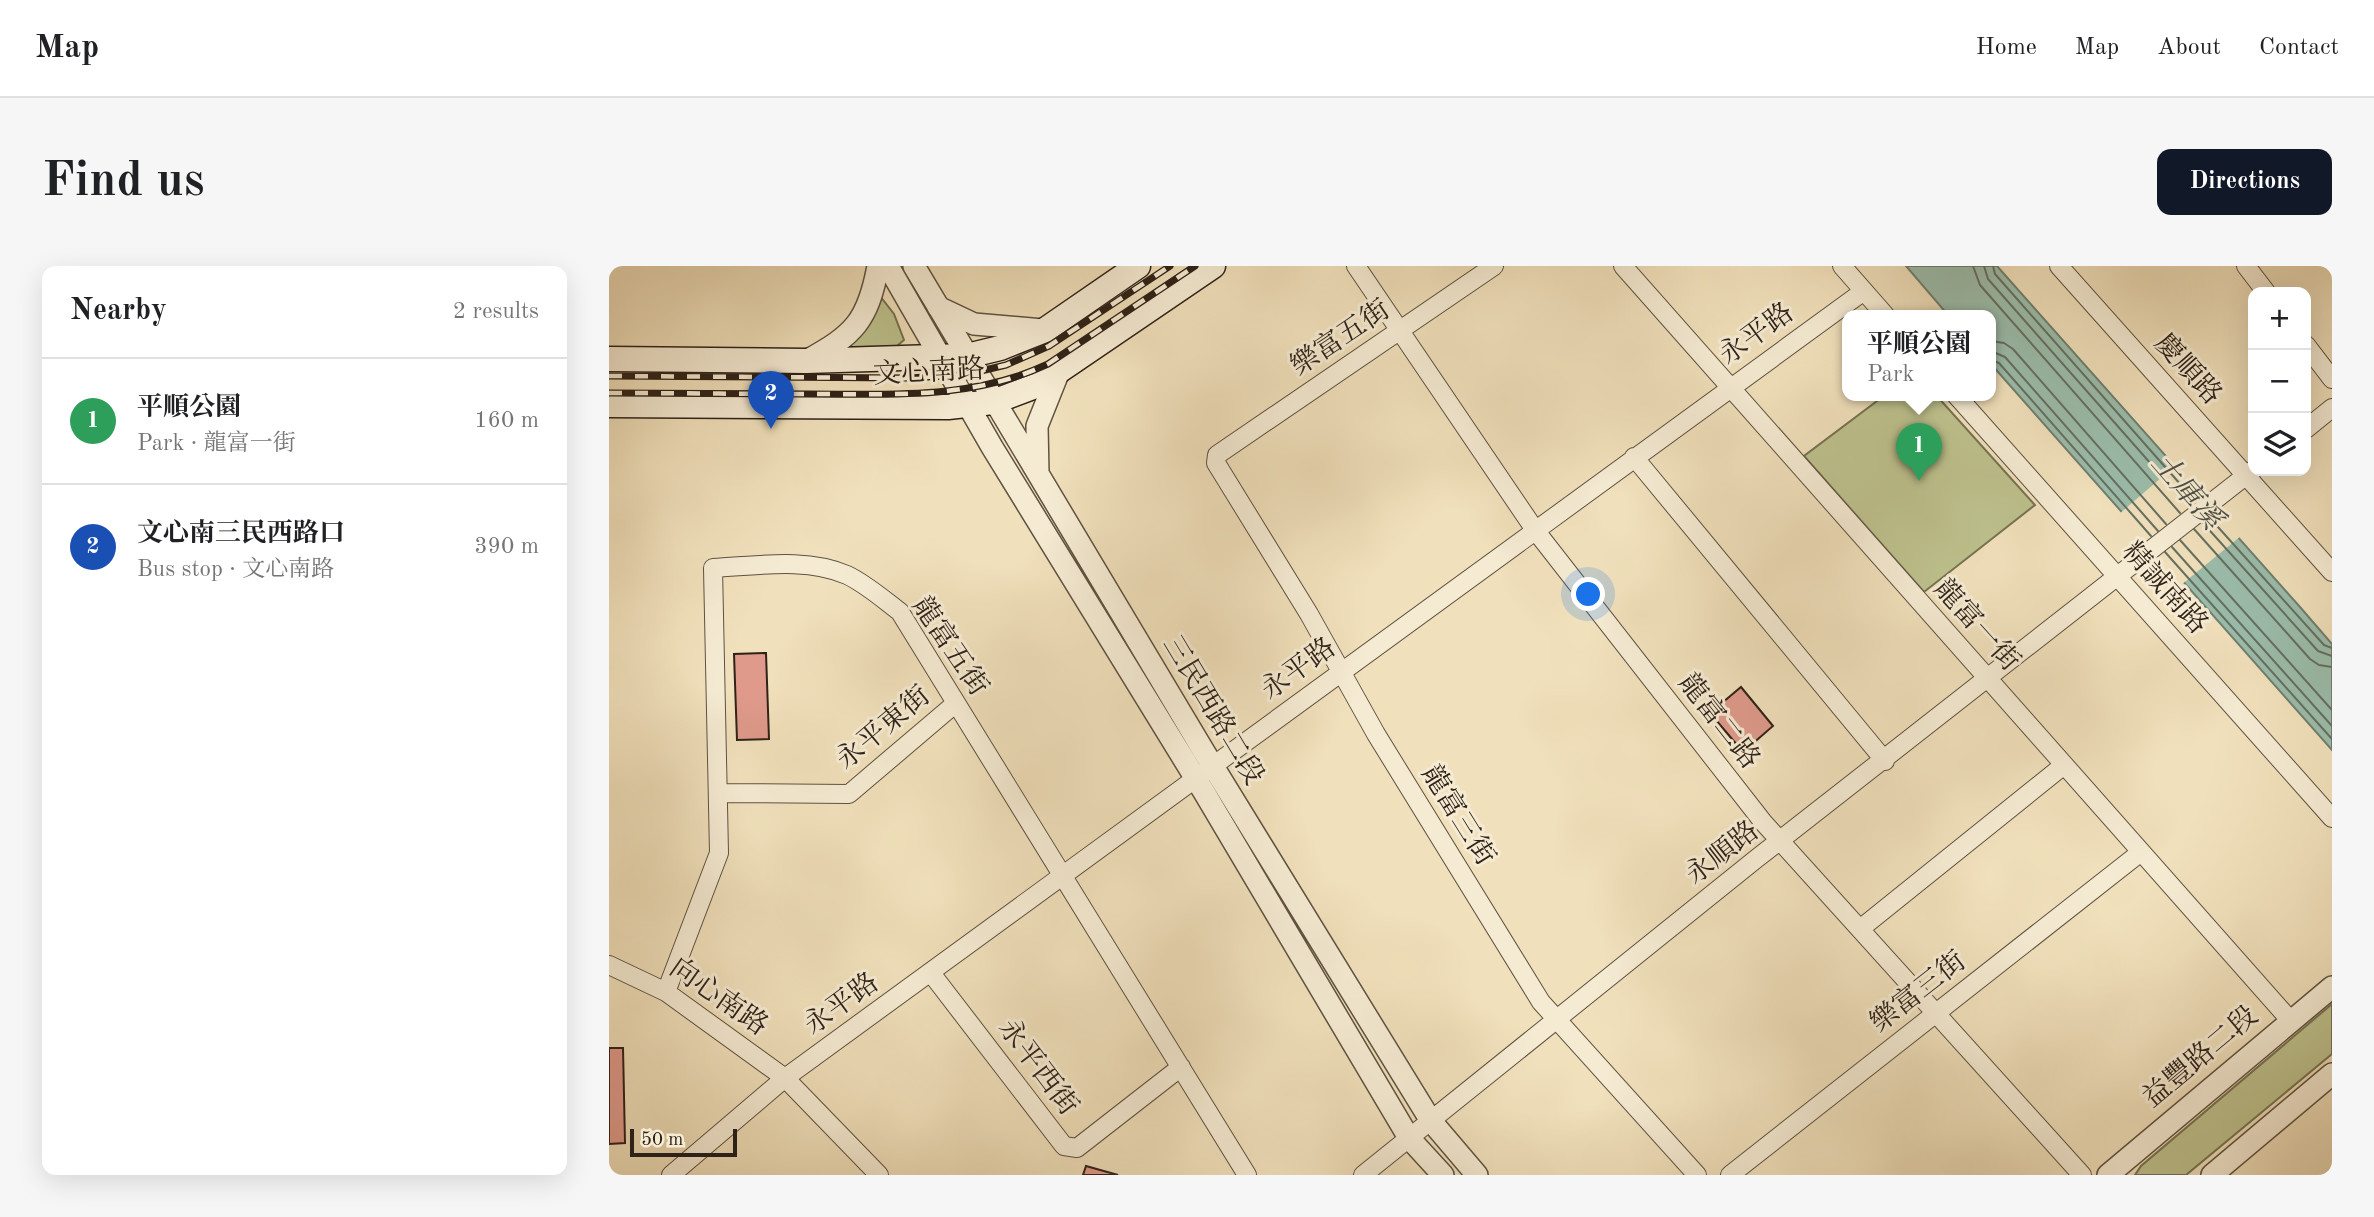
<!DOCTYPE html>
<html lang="en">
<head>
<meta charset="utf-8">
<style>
	:root { --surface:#fff; --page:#f6f6f6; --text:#202124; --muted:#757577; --line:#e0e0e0; --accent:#111827 }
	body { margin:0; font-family:"Old Standard TT","Noto Serif TC",serif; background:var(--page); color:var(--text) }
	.controls { position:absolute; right:21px; top:21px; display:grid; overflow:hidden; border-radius:14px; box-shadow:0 7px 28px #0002 }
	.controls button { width:63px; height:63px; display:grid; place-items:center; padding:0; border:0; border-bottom:2px solid var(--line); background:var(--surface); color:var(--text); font:35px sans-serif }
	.scale { position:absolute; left:21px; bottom:18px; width:107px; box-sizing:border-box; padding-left:7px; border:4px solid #2f2218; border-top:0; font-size:19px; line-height:24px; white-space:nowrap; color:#2f2218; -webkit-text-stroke:5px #f5ebd3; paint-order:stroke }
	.you { position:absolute; left:980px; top:329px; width:24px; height:24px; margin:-18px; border:5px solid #fff; border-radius:50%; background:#1a73e8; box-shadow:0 0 0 10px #1a73e833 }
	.badge { display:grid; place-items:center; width:46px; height:46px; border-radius:50%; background:var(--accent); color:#fff; font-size:23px; font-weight:700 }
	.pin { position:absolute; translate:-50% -58px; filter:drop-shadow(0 2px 4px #0008) }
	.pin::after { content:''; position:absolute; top:37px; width:24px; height:21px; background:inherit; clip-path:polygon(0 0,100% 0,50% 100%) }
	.popup { position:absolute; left:1233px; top:44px; width:154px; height:91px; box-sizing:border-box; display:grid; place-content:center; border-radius:14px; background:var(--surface); filter:drop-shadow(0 2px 5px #0005); font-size:23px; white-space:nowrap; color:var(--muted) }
	.popup b { font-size:26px; color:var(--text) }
	.popup::after { content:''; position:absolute; left:50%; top:100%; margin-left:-14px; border:14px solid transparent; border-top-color:var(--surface) }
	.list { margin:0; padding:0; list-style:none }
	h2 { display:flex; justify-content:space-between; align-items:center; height:91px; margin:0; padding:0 28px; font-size:30px }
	h2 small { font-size:23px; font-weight:400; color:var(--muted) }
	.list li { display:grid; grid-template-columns:46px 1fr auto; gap:21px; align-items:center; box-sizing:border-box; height:126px; padding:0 28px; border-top:2px solid var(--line) }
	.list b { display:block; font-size:26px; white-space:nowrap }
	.list p { margin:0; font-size:23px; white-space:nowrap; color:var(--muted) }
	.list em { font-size:23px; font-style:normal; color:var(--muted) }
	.icon { flex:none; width:38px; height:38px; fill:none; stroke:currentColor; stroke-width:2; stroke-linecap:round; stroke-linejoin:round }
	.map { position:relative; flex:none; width:1723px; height:909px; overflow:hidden; border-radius:14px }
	header { display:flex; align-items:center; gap:42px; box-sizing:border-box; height:98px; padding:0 35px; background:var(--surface); border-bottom:2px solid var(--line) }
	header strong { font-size:33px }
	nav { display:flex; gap:38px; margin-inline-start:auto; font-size:24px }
	.intro { display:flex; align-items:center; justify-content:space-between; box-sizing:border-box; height:168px; padding:0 42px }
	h1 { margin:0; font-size:49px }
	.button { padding:18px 32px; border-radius:14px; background:var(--accent); color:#fff; font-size:24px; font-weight:700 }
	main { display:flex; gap:42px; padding:0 42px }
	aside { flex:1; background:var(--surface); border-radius:14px; box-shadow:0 7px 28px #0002 }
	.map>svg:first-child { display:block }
</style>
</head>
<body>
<header>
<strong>Map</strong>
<nav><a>Home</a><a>Map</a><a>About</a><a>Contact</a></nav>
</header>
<div class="intro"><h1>Find us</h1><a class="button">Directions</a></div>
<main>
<aside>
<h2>Nearby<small>2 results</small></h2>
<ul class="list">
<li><span class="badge" style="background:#2e9e5b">1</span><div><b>平順公園</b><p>Park · 龍富一街</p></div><em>160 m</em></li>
<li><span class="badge" style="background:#1a4fb4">2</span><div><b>文心南三民西路口</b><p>Bus stop · 文心南路</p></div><em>390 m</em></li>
</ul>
</aside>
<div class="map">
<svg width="1723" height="909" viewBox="0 0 1723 909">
	<rect width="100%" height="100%" fill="#f0e0bb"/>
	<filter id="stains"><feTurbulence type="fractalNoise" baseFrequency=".00286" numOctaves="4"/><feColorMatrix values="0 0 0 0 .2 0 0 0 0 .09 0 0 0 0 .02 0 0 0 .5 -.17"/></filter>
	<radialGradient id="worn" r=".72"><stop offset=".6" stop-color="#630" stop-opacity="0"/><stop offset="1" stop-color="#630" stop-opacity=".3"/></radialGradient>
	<path fill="#bdc18d" stroke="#767252" stroke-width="2" d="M 271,30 L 285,48 L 295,74 L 288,80 L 244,82 L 239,77 Z
		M 1276,129 L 1327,129 L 1426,239 L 1315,326 L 1195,190 Z
		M 1723,738 L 1723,788 L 1577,909 L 1526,909 L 1532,900 Z"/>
	<path fill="#9bbdab" stroke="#707f70" stroke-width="2" d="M 1297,0 L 1388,0 L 1691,341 L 1723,378 L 1723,484 L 1382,98 L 1382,49 L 1339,49 Z"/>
	<path fill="#f0e0bb" d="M 1568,198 L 1632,270 L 1572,319 L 1509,249 Z"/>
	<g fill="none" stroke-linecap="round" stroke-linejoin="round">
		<path stroke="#657062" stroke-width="2" d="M 1364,0 L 1371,19 L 1571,247
			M 1375,0 L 1379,13 L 1580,241
			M 1384,0 L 1386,8 L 1587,236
			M 1382,75 L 1395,77 L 1404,83 L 1557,258
			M 1382,85 L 1396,91 L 1549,265
			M 1382,94 L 1390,97 L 1542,270
			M 1600,251 L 1715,379 L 1723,382
			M 1594,257 L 1709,385 L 1723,390
			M 1585,263 L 1701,393 L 1710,399 L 1723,401
			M 1571,274 L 1723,444
			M 1563,281 L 1723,460
			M 1556,286 L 1723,473"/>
	</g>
	<path fill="#df9a8b" stroke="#2f2218" stroke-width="2" d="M 157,387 L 160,473 L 128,474 L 125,388 Z
		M 1132,421 L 1164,460 L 1134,486 L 1101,447 Z
		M 0,782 L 14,782 L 16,877 L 0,878 Z
		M 477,900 L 509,909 L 474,909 Z"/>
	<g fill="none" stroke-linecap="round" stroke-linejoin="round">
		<defs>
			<path id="minor" d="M 747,0 L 926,264 L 1154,556 L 1473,909
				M 885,0 L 608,189 L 607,197 L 700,348 L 767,468 L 932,736 L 1088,909
				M 1014,0 L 1681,754
				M 1233,0 L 1276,49
				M 1450,0 L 1723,306
				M 1637,0 L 1657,26
				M 1697,79 L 1723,113
				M 1347,129 L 1723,552
				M 1697,163 L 1723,142
				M 1025,191 L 1276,495
				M 109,527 L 240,528 L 347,437
				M 1251,663 L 1455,499
				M 0,699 L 57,726 L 176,812 L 270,909
				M 322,707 L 455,880 L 468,882 L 572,801
				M 57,726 L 110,587 L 104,302 C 146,300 198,291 238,309 C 257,318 274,333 291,346 L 638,909
				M 62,909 L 176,812 L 1255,25
				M 754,909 L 1147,593 L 1644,204
				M 1121,909 L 1532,586"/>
			<path id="tertiary" d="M 279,0 L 383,181 L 595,526 L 800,872 L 834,909
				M 305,0 L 594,484 L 822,855 L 868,909
				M 329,41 L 365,58 L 434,64
				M 197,95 C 245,69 259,55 269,0
				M 429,207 L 428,160 L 450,105
				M 1499,909 L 1723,721
				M 1603,909 L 1723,808"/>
			<path id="secondary" d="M 0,93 L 197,95 L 358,90 L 391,82 L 436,64 L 529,0
				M 0,139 L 339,141 L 384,136 L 429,119 L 604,0"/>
		</defs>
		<use href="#minor" stroke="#5f5241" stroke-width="20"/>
		<use href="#tertiary" stroke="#5f5241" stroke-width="24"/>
		<use href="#secondary" stroke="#2f2218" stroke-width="27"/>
		<use href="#minor" stroke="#f5ebd3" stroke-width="18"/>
		<use href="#tertiary" stroke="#f5ebd3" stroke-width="21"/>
		<use href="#secondary" stroke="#f5ebd3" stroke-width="24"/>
		<defs>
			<path id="rail" d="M 0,110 L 299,112 L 355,109 L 397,99 L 440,80 L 561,0
				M 0,127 C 66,127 132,128 198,128 C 280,128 363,134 439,98 L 586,0"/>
		</defs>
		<use href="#rail" stroke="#2f2218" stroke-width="7"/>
		<use href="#rail" stroke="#f5ebd3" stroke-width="4.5" stroke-dasharray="13" stroke-linecap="butt"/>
	</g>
	<g text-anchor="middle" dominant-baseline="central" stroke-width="6" stroke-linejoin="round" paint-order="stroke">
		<g font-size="28" fill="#2f2218" stroke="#f5ebd3">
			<text transform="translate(1148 69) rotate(-36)">永平路</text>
			<text transform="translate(732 73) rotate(-34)">樂富五街</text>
			<text transform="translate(1578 104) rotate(48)">慶順路</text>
			<text transform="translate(320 107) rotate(-3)">文心南路</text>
			<text transform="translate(1555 323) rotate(48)">精誠南路</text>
			<text transform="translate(1367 360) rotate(48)">龍富一街</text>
			<text transform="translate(340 381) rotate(56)">龍富五街</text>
			<text transform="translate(690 404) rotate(-36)">永平路</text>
			<text transform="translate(603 445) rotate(59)">三民西路二段</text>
			<text transform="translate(1109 456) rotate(52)">龍富二路</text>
			<text transform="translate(275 463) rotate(-40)">永平東街</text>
			<text transform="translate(848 550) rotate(58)">龍富三街</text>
			<text transform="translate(1114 588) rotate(-38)">永順路</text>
			<text transform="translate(1310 727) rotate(-38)">樂富三街</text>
			<text transform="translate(109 732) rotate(35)">向心南路</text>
			<text transform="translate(233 739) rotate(-36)">永平路</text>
			<text transform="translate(1592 792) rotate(-40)">益豐路二段</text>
			<text transform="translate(428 802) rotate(53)">永平西街</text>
		</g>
		<g font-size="30" font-style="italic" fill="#4f5044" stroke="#f5ebd3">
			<text transform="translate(1577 226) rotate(49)">土庫溪</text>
		</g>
	</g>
	<rect width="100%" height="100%" filter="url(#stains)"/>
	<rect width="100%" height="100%" fill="url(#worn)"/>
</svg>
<div class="controls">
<button>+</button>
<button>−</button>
<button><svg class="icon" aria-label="layers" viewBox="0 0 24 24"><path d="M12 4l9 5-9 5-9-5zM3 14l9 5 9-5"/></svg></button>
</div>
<div class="scale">50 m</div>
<div class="you"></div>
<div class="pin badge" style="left:1310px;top:215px;background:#2e9e5b">1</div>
<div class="popup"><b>平順公園</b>Park</div>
<div class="pin badge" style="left:162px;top:163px;background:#1a4fb4">2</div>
</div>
</main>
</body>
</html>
